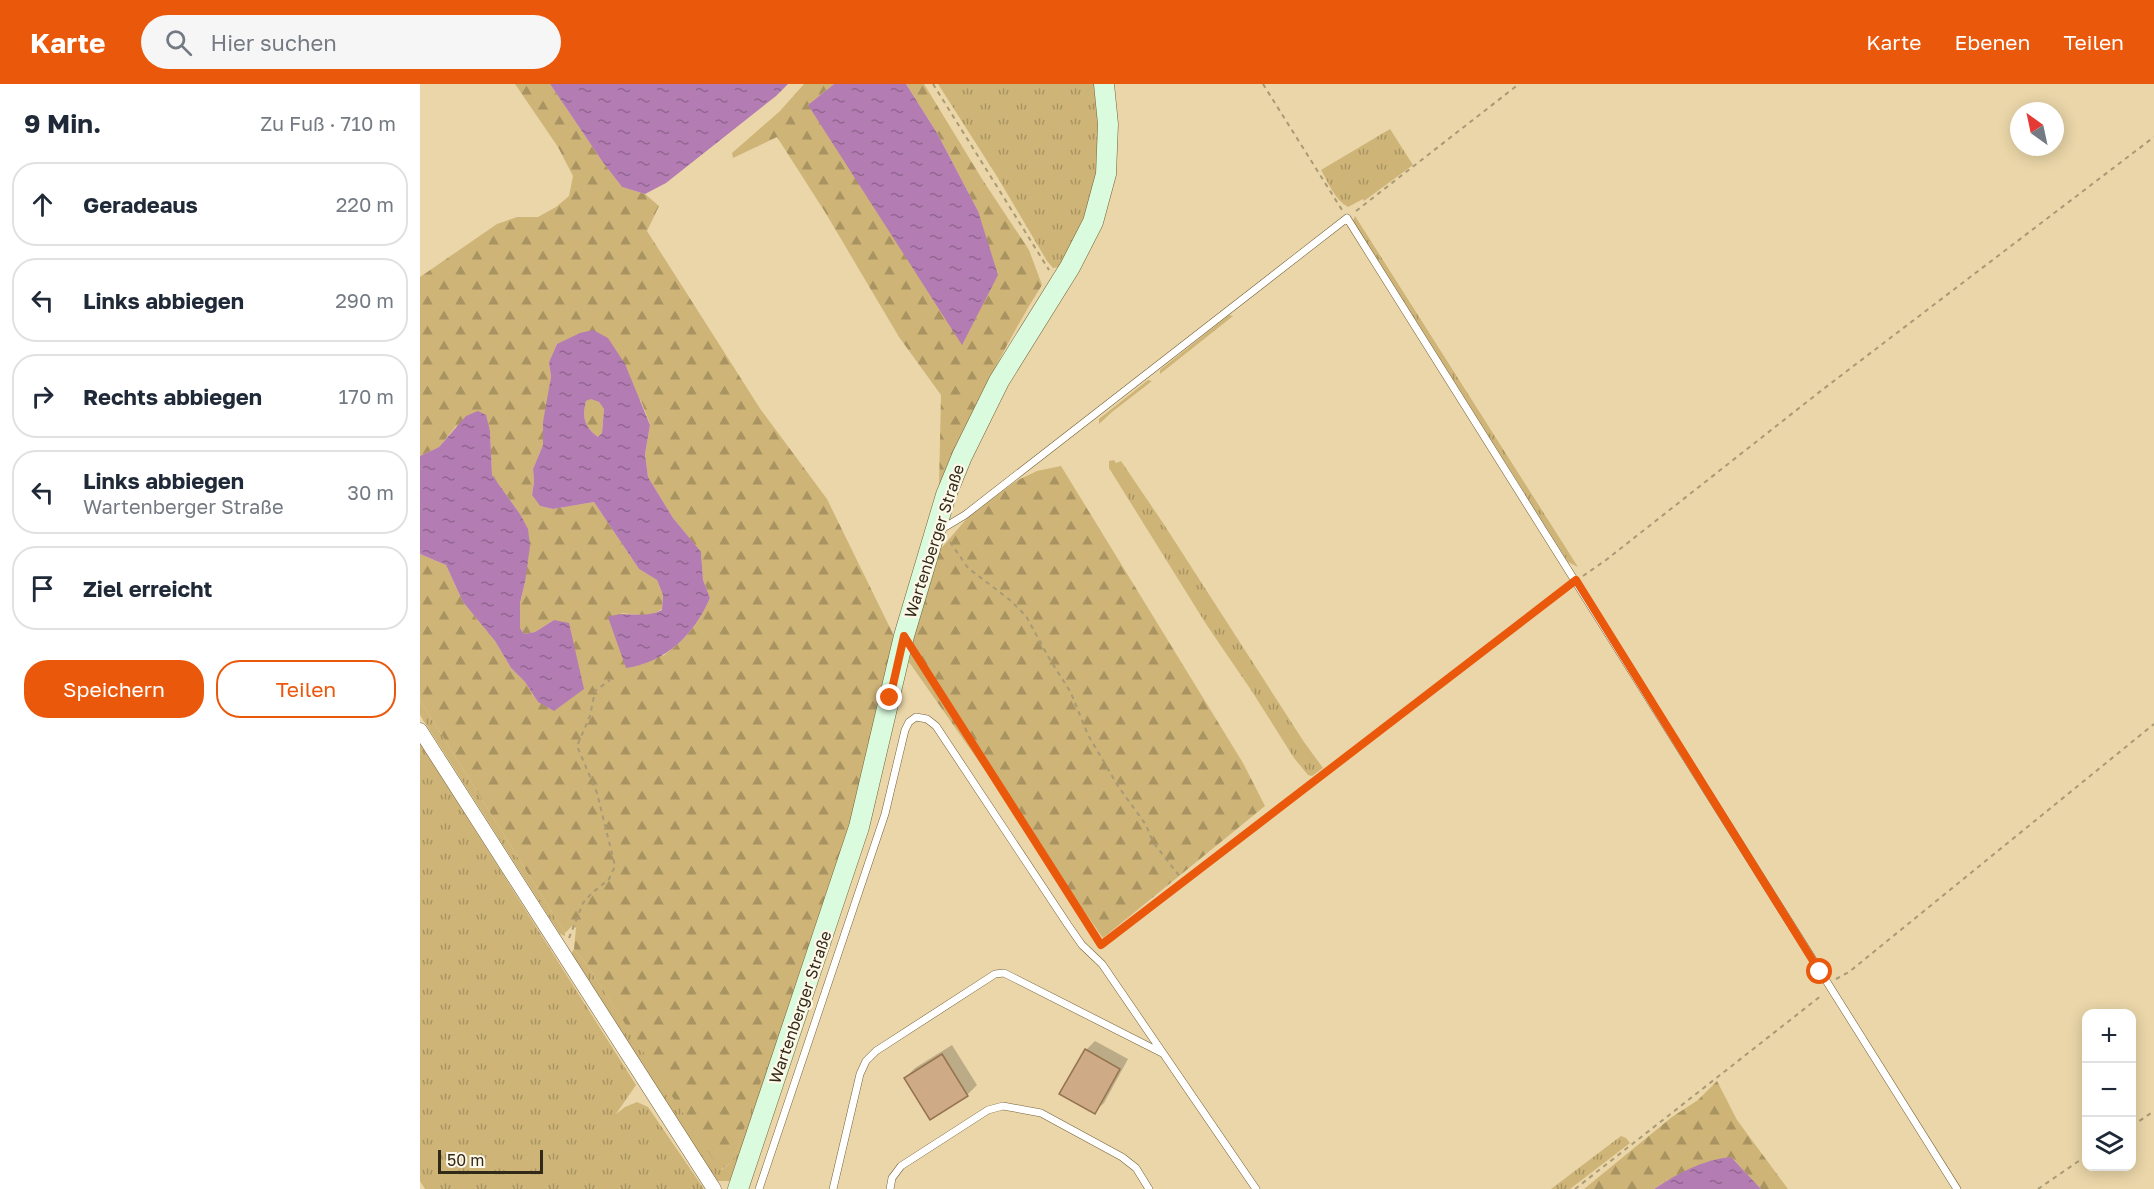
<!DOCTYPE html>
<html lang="de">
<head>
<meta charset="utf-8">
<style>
	:root { --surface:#fff; --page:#f6f6f7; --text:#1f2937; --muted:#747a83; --line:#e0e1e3; --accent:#ea580c }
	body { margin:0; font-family:"Golos Text",sans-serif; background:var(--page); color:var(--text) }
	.controls { position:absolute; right:18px; bottom:18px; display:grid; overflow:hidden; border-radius:12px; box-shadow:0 3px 15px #0003 }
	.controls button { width:54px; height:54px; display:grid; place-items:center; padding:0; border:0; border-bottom:2px solid var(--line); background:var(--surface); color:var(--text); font:30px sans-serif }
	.compass { position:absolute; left:1590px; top:18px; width:54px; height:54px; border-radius:50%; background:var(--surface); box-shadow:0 3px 15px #0003; rotate:327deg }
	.scale { position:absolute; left:18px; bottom:15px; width:105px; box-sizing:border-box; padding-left:6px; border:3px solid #322a18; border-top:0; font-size:16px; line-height:21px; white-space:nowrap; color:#322a18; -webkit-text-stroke:4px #fef8ea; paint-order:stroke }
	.stop { position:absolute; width:18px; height:18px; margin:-14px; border:4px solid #ea580c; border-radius:50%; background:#fff }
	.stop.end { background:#ea580c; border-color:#fff; box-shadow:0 2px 6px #0008 }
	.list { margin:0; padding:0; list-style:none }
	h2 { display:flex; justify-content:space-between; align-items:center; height:78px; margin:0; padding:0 24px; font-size:26px }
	h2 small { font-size:20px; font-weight:400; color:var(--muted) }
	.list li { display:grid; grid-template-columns:39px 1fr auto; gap:18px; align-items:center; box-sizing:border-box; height:84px; margin:0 12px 12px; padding:0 12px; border:2px solid var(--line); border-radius:24px }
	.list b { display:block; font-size:22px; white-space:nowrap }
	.list p { margin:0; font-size:20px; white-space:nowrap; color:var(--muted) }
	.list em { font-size:20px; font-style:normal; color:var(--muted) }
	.actions { display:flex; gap:12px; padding:18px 24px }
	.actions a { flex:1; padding:14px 0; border:2px solid var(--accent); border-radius:24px; text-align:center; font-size:21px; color:var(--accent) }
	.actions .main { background:var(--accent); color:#fff }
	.icon { flex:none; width:33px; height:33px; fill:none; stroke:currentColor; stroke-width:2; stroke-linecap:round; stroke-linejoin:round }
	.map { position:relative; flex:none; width:1734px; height:1105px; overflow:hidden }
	header { display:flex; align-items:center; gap:36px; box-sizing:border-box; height:84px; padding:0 30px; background:var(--accent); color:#fff }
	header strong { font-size:28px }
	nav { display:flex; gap:33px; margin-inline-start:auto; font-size:21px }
	.search { width:420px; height:54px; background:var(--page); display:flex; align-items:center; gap:15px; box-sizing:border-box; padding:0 21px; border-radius:33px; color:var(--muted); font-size:22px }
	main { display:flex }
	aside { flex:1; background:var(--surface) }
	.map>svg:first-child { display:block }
</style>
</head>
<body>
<header>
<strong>Karte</strong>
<div class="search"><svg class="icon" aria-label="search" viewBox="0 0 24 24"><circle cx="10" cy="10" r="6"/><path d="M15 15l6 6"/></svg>Hier suchen</div>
<nav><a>Karte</a><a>Ebenen</a><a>Teilen</a></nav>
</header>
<main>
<aside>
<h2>9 Min.<small>Zu Fuß · 710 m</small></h2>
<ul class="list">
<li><svg class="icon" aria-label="ahead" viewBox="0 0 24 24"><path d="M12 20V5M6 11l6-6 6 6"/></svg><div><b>Geradeaus</b></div><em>220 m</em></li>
<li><svg class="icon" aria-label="left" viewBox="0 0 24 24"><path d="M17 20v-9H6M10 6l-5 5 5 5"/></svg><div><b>Links abbiegen</b></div><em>290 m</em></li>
<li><svg class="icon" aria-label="right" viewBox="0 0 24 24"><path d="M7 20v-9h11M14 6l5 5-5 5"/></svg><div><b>Rechts abbiegen</b></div><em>170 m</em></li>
<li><svg class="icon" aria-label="left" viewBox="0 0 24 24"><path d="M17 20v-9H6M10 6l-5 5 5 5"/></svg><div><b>Links abbiegen</b><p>Wartenberger Straße</p></div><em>30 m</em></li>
<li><svg class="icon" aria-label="arrive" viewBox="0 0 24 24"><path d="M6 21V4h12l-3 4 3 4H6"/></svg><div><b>Ziel erreicht</b></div></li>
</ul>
<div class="actions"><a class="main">Speichern</a><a>Teilen</a></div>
</aside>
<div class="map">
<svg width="1734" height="1105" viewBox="0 0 1734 1105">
	<defs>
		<pattern id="grass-tufts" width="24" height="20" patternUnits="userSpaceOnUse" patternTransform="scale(1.5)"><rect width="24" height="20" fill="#cfb478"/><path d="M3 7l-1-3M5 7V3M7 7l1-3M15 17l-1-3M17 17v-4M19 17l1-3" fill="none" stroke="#a99361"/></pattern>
		<pattern id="forest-firs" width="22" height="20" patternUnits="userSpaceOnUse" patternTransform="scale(1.5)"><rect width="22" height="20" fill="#cfb478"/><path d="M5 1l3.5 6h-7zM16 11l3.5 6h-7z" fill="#a99361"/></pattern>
		<pattern id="water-ripples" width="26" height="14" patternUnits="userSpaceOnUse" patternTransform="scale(1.5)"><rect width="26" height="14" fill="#b37cb3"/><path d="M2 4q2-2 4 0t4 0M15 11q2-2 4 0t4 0" fill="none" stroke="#926691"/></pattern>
	</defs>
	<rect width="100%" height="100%" fill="#ead6a8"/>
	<path fill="url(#grass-tufts)" d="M 518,0 L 674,0 C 677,16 682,34 681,51 C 679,102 664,139 639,183 L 633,184 L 627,177 L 578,94 Z
		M 970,45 L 993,81 L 944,117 L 943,115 L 928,123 C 915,116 908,98 901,86 Z
		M 935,132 L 1158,483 L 1148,478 L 934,141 L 933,137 Z
		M 809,231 L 813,232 L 740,290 L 740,286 Z
		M 728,296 L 732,297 L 692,328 L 679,340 L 679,335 Z
		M 694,376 L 696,379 L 701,377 L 743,439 L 884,658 L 903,684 L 892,692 L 888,691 L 874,674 L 833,609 L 786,540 L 689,384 L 689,377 Z
		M 0,616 L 145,849 L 145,852 L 140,850 L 0,631 Z
		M 0,659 L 216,1001 L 196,1030 L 205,1023 L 217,1018 L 228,1023 L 284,1105 L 5,1105 L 0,1097 Z
		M 440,708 L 314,1094 L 310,1097 L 298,1097 L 284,1080 L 151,870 L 154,865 L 167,881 L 301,1086 L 312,1078 Z
		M 1201,1052 L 1206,1054 L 1210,1059 L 1150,1105 L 1131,1105 Z"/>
	<path fill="url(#forest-firs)" fill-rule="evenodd" d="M 95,0 L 130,0 L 182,77 L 202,103 L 225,110 L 239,122 L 227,147 L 341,326 L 407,415 L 474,552 L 440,708 L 384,878 L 312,1078 L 300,1086 L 167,881 L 154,865 L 156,844 L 152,842 L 145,849 L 0,616 L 0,470 L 26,481 L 43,518 L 75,557 L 91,584 L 105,598 L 118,618 L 134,536 L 115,548 L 104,550 L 100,544 L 100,519 L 105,498 L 100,430 L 72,391 L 70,347 L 36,342 L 19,363 L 0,372 L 0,193 L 77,140 L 97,133 L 118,133 L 136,123 L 149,112 L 153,92 L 138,63 ZM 137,260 L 221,317 L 230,340 L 225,370 L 228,393 L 253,434 L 281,469 L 283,496 L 290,514 C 278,541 266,555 243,572 L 201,529 L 230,532 L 242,525 L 243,511 L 237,496 L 219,485 L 174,418 L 133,425 L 120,422 L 112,411 L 114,398 L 113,385 L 123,361 L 131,293 L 129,278 Z
		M 384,0 L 414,0 L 388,21 L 558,127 L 517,49 L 486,0 L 504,0 L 562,95 L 609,166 L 622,201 C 581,266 550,334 519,404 L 521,311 L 479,253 L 405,128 L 357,53 L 313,74 L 312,69 L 360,27 Z
		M 171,314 L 179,318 L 184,325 L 182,349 L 178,353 C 164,343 162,333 166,317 Z
		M 641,382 L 823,679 L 845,722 L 683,854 L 489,578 L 511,476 L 549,432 L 596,397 L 617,387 Z
		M 1297,997 L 1317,1036 L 1368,1105 L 1341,1105 L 1311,1073 L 1246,1097 L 1234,1105 L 1164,1105 L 1252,1033 L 1278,1016 Z"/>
	<path fill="url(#water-ripples)" fill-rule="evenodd" d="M 130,0 L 368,0 L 356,12 L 246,99 L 225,110 L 202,103 L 182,77 Z
		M 414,0 L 486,0 L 517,49 L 558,127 L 578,191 L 542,261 L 388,21 Z
		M 173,246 L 188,254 L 205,280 L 230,341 L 225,370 L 228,393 L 253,434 L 281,468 L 283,496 L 290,514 C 274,551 246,578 206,584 L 188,533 C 209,526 221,536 242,526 L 243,511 L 237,496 L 219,485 L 174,418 L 133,425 L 120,422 L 112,411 L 114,398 L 113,385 L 123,361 L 123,338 L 131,293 L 129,278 L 137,260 L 160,249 ZM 171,315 L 179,318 L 184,325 L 182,349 L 178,353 C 164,343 162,333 166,317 Z
		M 58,327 L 66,331 L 70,347 L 72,391 L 100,430 L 108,445 L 110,462 L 105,498 L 100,519 L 100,544 L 104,550 L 115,548 L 134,536 L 149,539 L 164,605 L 134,627 L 118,618 L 105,598 L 91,584 L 75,557 L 43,518 L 26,481 L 0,470 L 0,372 L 19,363 L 46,332 Z
		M 1311,1073 L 1341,1105 L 1234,1105 C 1258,1089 1282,1076 1311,1073 Z"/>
	<path fill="#0003" d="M 675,957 L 708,975 L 684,1019 L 674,1028 L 666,966 Z
		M 532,961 L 557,1001 L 547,1011 L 485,994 L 495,984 Z"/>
	<path fill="#ceaa87" stroke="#957351" stroke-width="1.5" d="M 665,965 L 700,985 L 675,1030 L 639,1010 Z
		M 522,970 L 548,1012 L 510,1036 L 484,994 Z"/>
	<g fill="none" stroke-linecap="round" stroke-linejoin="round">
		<defs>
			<path id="service" d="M 520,446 L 545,431 L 927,134 L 1537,1105
				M 339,1105 L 465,730 L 485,646 L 489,638 L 496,633 L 507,635 L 516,642 L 648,841 L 662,861 L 682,880 L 836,1105
				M 413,1105 L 440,990 L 446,977 L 456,967 L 575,890 L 584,889 L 592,893 L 742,969
				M 470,1105 L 472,1094 L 481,1082 L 568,1026 L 583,1022 L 621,1029 L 702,1073 L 716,1084 L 729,1105"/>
			<path id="minor" d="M 0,646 L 294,1105"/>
			<path id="secondary" d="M 318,1105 L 439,743 L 484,552 L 526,411 L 542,372 L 579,297 L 650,183 L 673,138 L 686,90 L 688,40 L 684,0"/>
		</defs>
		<use href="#service" stroke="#746138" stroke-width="8"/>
		<use href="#minor" stroke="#746138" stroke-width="15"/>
		<use href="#secondary" stroke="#746138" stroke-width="21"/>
		<path stroke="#a99975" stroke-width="2" stroke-dasharray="4.5 4.5" stroke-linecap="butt" d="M 513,0 L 629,186
			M 843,0 L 922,126
			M 936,127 L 1099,0
			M 530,458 L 548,484 L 590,516 L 606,532 L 629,574 L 651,609 L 668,651 L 698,702 L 726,741 L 733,758 L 764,798
			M 1163,492 L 1186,476 L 1402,306 L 1734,53
			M 496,571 L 681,861 L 1146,504
			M 149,854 L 163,819 L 171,810 L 189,795 L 195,782 L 177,709 L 157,662 L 170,632 L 175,607 L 190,596
			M 1416,895 L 1429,888 L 1734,640
			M 1712,1042 L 1734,1027
			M 1155,1105 L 1402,911
			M 1618,1105 L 1666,1072"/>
		<use href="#service" stroke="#fff" stroke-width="7"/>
		<use href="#minor" stroke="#fff" stroke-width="14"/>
		<use href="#secondary" stroke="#dafbde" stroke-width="20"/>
	</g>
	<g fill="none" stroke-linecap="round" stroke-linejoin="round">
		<path stroke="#ea580c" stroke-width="8" d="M 470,614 L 484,552 L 681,861 L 1156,496 L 1400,888"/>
	</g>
	<g text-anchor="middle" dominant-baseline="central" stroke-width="4.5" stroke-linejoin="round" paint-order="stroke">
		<g font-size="16" fill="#322a18" stroke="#fef8ea">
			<text transform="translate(514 457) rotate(-72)">Wartenberger Straße</text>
			<text transform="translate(380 923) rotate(-71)">Wartenberger Straße</text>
		</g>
	</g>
</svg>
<div class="controls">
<button>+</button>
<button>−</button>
<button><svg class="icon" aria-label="layers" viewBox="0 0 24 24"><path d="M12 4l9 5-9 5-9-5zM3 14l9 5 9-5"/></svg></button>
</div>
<svg class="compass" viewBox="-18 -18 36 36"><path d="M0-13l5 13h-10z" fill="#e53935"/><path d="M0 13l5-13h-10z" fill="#747a83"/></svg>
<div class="scale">50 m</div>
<div class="stop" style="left:1400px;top:888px"></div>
<div class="stop end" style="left:470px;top:614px"></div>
</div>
</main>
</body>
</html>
